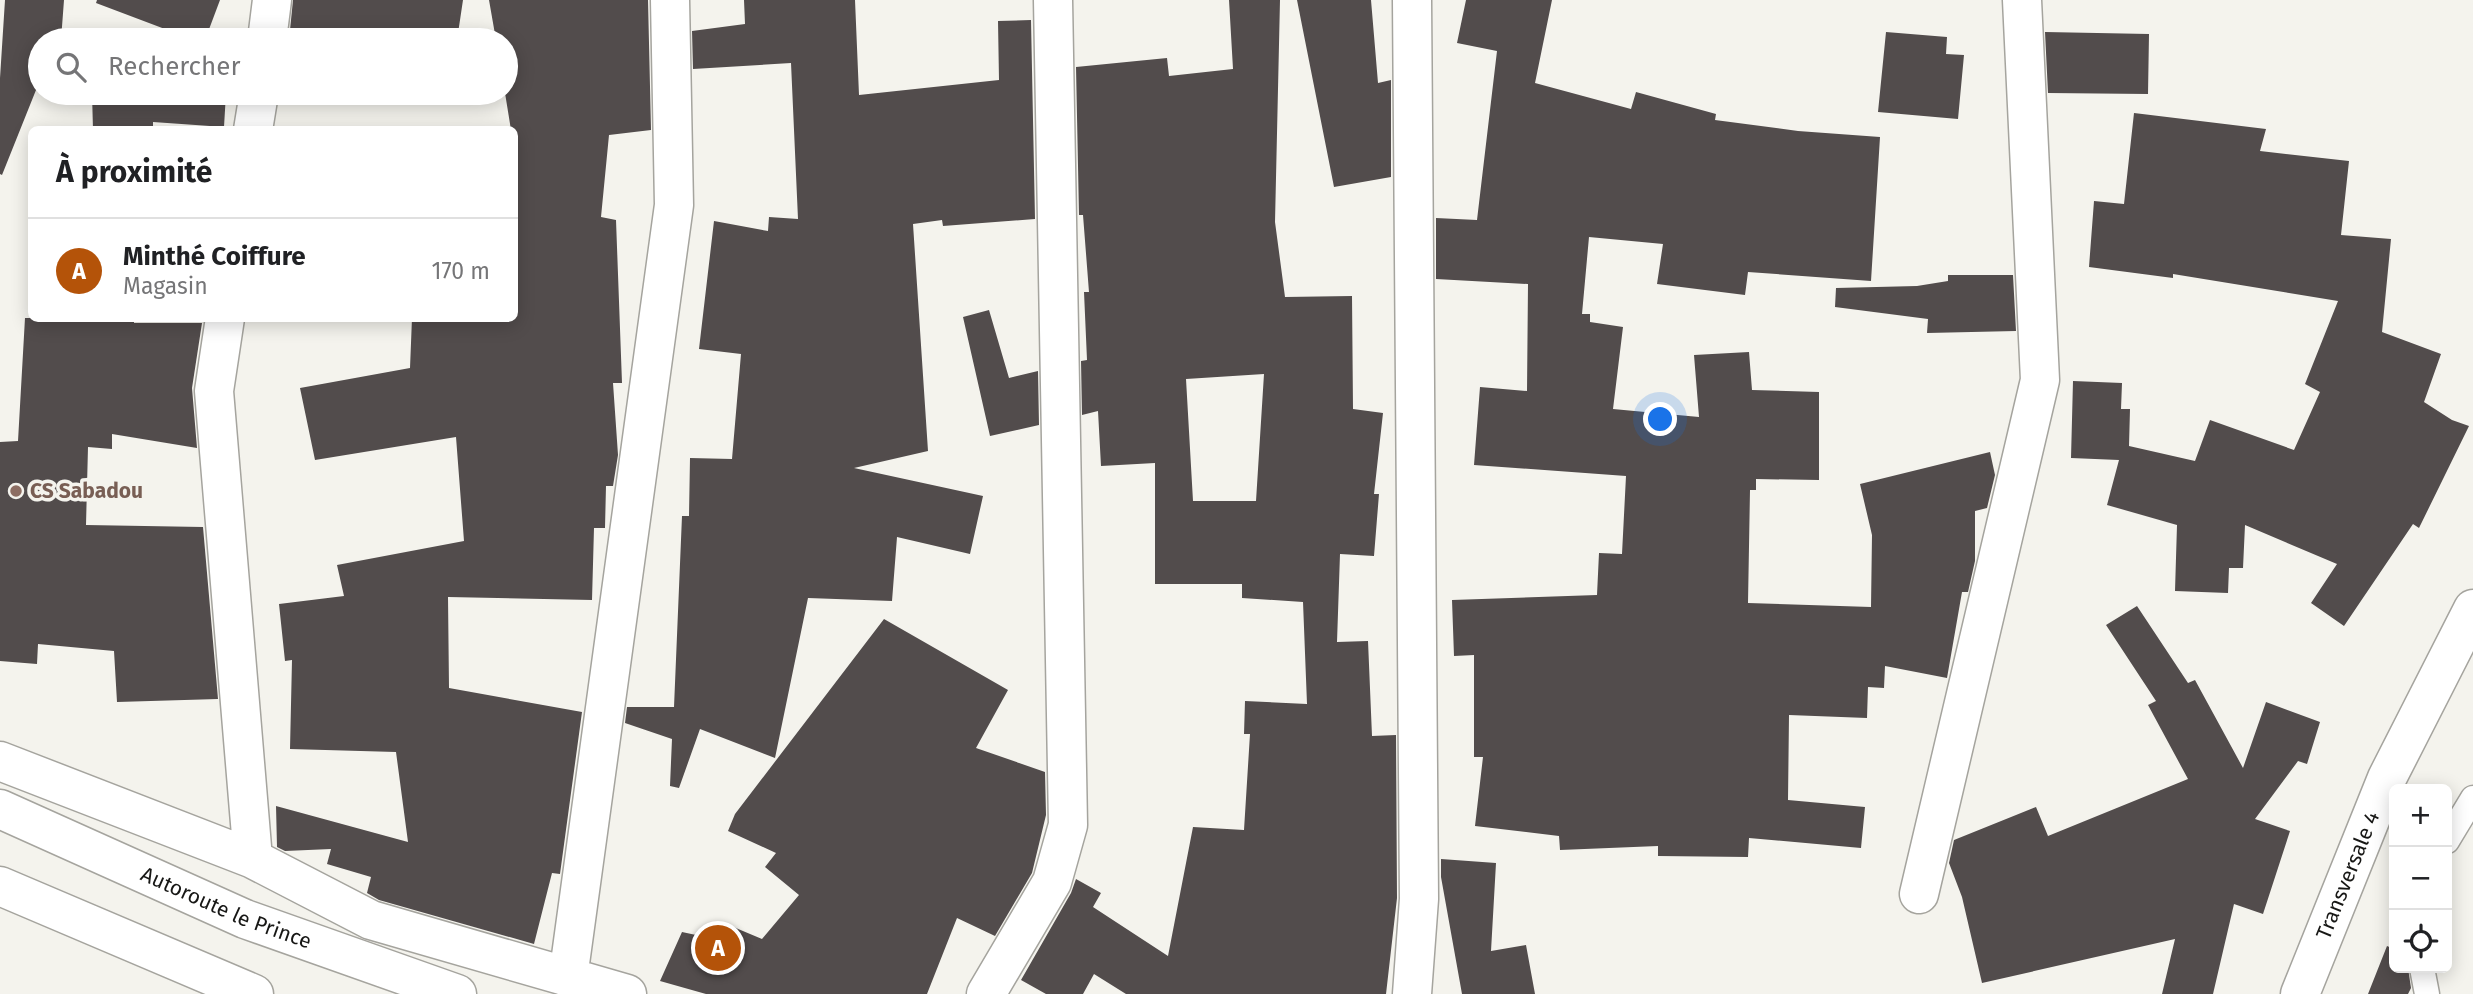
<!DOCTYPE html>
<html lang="fr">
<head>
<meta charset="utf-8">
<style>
	:root { --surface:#fff; --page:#f2f2f2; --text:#202124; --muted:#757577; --line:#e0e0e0; --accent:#b45309 }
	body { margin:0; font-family:"Fira Sans",sans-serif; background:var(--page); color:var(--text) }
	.controls { position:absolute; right:21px; bottom:21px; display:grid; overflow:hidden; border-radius:10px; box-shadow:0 4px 18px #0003 }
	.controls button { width:63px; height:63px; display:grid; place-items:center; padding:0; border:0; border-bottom:2px solid var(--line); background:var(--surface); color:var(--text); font:35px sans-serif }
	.you { position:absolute; left:1661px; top:420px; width:24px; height:24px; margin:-18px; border:5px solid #fff; border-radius:50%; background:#1a73e8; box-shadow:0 0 0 10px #1a73e833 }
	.badge { display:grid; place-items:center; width:46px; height:46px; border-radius:50%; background:var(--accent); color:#fff; font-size:23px; font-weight:700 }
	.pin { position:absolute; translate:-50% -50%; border:4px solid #fff; box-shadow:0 2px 7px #0006 }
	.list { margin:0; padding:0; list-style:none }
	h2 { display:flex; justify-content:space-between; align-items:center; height:91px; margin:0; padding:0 28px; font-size:30px }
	h2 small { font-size:23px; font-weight:400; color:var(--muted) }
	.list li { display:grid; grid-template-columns:46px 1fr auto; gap:21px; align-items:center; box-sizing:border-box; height:105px; padding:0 28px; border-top:2px solid var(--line) }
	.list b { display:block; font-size:26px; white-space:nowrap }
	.list p { margin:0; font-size:23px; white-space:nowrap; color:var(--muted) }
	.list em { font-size:23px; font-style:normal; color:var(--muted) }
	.icon { flex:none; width:38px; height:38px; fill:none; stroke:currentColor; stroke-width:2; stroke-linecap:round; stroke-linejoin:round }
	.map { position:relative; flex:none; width:2473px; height:994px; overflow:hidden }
	.search { position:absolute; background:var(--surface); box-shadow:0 4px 18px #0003; left:28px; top:28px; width:490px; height:77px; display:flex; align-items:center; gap:18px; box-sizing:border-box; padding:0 24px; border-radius:38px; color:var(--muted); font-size:26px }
	.panel { position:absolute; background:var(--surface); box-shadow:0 4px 18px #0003; left:28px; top:126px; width:490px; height:196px; border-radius:10px }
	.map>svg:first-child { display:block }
</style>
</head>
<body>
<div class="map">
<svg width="2473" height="994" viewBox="0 0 2473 994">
	<rect width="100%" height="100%" fill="#f4f3ed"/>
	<path fill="#524c4c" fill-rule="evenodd" d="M 5,0 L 64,0 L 61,40 L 40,40 L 40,80 L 2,175 L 0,174 L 0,78 Z
		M 97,0 L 220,0 L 205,40 L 194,40 L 96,3 Z
		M 293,0 L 463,0 L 457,40 L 289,40 Z
		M 489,0 L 648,0 L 651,130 L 609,135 L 601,217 L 616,220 L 622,383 L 613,383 L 618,455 L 613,486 L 606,486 L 605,528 L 594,528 L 592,600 L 448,597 L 449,688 L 582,712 L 560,874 L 552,873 L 534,944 L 379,900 L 367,893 L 371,877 L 327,864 L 331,849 L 285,851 L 277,847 L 276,806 L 408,842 L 396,752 L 290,749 L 292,660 L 285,661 L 279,604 L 344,596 L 337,565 L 464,541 L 456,437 L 315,460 L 300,388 L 410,368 L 412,318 L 514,318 L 514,130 L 511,130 L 505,93 L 506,40 L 496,40 Z
		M 744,0 L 855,0 L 859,95 L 999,80 L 998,21 L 1031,20 L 1035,219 L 943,226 L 942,220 L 913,224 L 928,451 L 854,468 L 983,496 L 970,554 L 897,537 L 892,601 L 808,598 L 775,758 L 700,729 L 679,788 L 670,786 L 672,739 L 625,723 L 627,707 L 674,707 L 682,516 L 689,516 L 690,458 L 732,459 L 741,354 L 699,349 L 714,221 L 768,231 L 769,217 L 798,219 L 791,63 L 693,69 L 692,31 L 745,24 Z
		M 1229,0 L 1280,0 L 1275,222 L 1285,297 L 1352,296 L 1353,409 L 1383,413 L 1374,494 L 1379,494 L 1374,556 L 1340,554 L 1337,642 L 1368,641 L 1372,736 L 1396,735 L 1397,898 L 1386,994 L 1126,994 L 1094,974 L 1083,994 L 1046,994 L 1021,980 L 1071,893 L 1076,879 L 1101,893 L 1093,907 L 1168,956 L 1193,827 L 1244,830 L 1250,734 L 1244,734 L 1245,701 L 1307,704 L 1303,602 L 1242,598 L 1242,584 L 1155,584 L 1155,463 L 1101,466 L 1098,411 L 1082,415 L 1081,361 L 1087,360 L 1084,292 L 1089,292 L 1083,215 L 1079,215 L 1076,67 L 1167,58 L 1169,76 L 1233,69 ZM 1264,374 L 1256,501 L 1193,501 L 1186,379 Z
		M 1297,0 L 1371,0 L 1378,83 L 1391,80 L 1391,177 L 1334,187 Z
		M 1466,0 L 1552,0 L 1535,83 L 1631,109 L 1636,92 L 1716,114 L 1715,120 L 1798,131 L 1880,137 L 1871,281 L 1748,272 L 1745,295 L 1657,284 L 1663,244 L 1589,237 L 1582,314 L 1590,314 L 1590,322 L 1623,327 L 1613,409 L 1699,417 L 1694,355 L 1749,352 L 1752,390 L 1819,392 L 1819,480 L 1756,479 L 1756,490 L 1750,490 L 1748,603 L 1871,607 L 1872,535 L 1860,484 L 1990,452 L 1995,475 L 1987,508 L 1975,511 L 1975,561 L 1968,592 L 1962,592 L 1947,678 L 1885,666 L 1884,688 L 1868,687 L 1867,718 L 1789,715 L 1788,800 L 1865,807 L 1861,848 L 1749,838 L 1748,857 L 1658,856 L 1658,846 L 1560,850 L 1559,836 L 1475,826 L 1483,757 L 1474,757 L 1474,655 L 1454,656 L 1452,600 L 1597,595 L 1599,553 L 1622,554 L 1626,476 L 1474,465 L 1480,387 L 1527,391 L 1528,284 L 1436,279 L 1436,218 L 1477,220 L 1497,51 L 1457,43 Z
		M 1886,32 L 1947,37 L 1946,54 L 1964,55 L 1958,119 L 1878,112 Z
		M 2045,32 L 2149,34 L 2148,94 L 2048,93 Z
		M 92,93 L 226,93 L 224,127 L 153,122 L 153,130 L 93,130 Z
		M 2134,113 L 2266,129 L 2260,151 L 2349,161 L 2341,235 L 2391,239 L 2382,332 L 2441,354 L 2424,402 L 2452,420 L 2469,426 L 2419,528 L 2413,524 L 2344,626 L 2311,603 L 2337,564 L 2245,525 L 2243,568 L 2229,568 L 2228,593 L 2175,591 L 2177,525 L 2107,505 L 2119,460 L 2071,458 L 2073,381 L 2122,383 L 2121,409 L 2130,409 L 2129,446 L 2195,461 L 2210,420 L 2294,450 L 2320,392 L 2305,384 L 2338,301 L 2173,274 L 2173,278 L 2089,267 L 2094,201 L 2124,204 Z
		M 1948,275 L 2013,275 L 2016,331 L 1927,333 L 1928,319 L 1835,307 L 1836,288 L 1917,286 L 1948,281 Z
		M 989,310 L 1009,378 L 1038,371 L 1039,425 L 990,436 L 963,317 Z
		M 25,318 L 134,318 L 134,323 L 202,323 L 192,388 L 197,448 L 112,434 L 112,449 L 88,447 L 86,525 L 203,527 L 218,699 L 117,702 L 114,651 L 38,644 L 37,664 L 0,661 L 0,442 L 18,441 Z
		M 2137,606 L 2188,683 L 2195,680 L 2243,768 L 2266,702 L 2320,722 L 2307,764 L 2298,761 L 2255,819 L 2290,831 L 2263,914 L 2234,904 L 2213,994 L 2162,994 L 2175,939 L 1982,983 L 1962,897 L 1949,863 L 1954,840 L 2036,807 L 2048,836 L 2188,779 L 2148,705 L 2156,701 L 2106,625 Z
		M 884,619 L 1008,690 L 976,748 L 1045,772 L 1046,815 L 1032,873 L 995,936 L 957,918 L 927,994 L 706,994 L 660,981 L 682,932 L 724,941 L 731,926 L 762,939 L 799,895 L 765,867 L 776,853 L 728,831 L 735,814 Z
		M 1441,859 L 1496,863 L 1491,951 L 1526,945 L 1535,994 L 1462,994 L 1441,877 Z
		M 2387,946 L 2394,949 L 2394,968 L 2408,968 L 2411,988 L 2408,994 L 2368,994 Z"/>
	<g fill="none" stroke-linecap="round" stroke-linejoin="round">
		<defs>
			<path id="service" d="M 2447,841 L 2473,798
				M 2422,968 L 2427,994"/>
			<path id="minor" d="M 267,40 L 272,0
				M 253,130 L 259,93
				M 225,318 L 214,391 L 253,859
				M 0,761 L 253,859 L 371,920 L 627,994
				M 1919,894 L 2040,380 L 2022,0
				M 568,978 L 674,205 L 670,0
				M 986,994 L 1052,882 L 1068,825 L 1053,0
				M 1412,994 L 1419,899 L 1412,0"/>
			<g id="secondary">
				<path id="s1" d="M 2300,994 L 2387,778 L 2473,609"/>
			</g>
			<g id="primary">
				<path id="s2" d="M 0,809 L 245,919 L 457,994"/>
				<path d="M 0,886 L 254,994"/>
			</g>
		</defs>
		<use href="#service" stroke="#a5a49e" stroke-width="27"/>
		<use href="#minor" stroke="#a5a49e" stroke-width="41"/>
		<use href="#secondary" stroke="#a5a49e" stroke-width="41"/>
		<use href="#primary" stroke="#a5a49e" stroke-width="41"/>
		<use href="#service" stroke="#fff" stroke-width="24"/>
		<use href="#minor" stroke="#fff" stroke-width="38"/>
		<use href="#secondary" stroke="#fff" stroke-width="38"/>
		<use href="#primary" stroke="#fff" stroke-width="38"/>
	</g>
	<circle fill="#8d6e63" stroke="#f4f3ed" stroke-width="2.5" cx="16" cy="491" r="7"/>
	<g text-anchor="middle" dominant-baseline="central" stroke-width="7" stroke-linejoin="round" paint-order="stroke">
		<g font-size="21" font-weight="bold" fill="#785e54" stroke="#f4f3ed" text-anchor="start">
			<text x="30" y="491">CS Sabadou</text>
		</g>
		<g font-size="21" fill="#171715" stroke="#f4f3ed">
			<text stroke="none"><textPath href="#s1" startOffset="128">Transversale 4</textPath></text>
			<text stroke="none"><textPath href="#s2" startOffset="247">Autoroute le Prince</textPath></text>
		</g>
	</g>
</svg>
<div class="controls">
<button>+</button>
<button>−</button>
<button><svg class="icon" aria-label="locate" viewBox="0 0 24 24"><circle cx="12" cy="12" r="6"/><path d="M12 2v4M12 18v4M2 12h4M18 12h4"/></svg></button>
</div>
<div class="you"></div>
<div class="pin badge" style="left:718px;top:948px">A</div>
<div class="search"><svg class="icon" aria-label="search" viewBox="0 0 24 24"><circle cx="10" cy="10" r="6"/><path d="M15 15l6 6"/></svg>Rechercher</div>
<section class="panel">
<h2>À proximité<small></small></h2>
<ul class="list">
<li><span class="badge">A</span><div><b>Minthé Coiffure</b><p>Magasin</p></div><em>170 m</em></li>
</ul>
</section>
</div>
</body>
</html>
